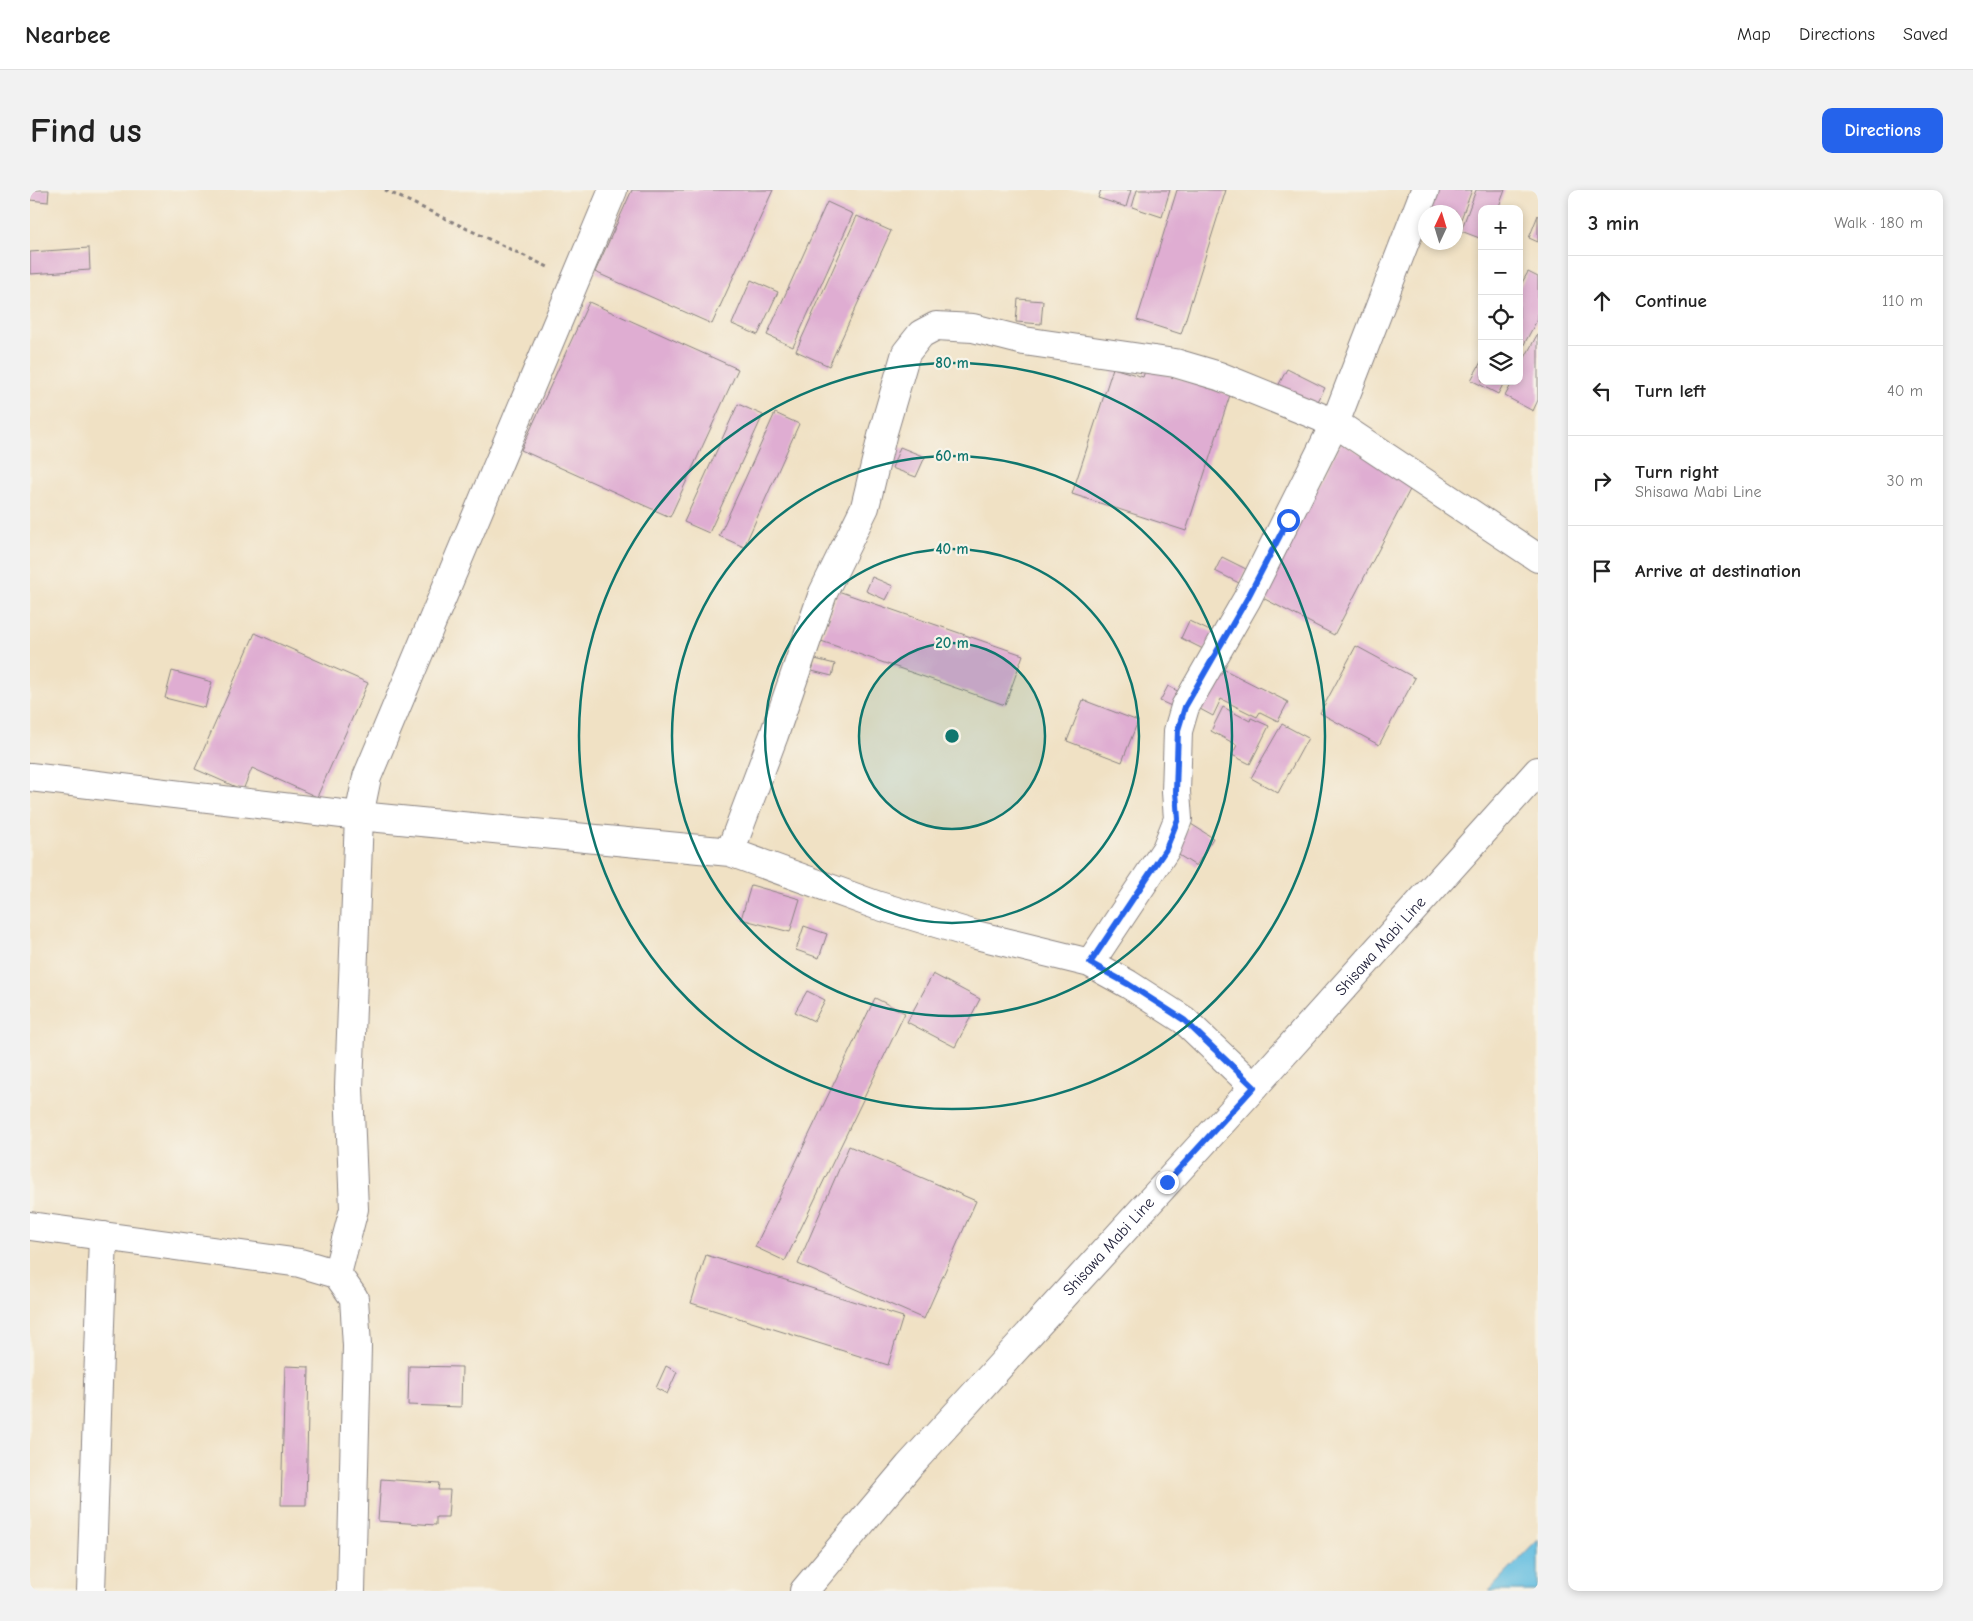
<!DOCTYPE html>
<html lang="en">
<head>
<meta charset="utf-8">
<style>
	:root { --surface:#fff; --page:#f2f2f2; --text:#222; --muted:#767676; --line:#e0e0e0; --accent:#2563eb }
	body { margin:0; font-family:"Comic Neue",sans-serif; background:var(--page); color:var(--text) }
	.controls { position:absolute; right:15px; top:15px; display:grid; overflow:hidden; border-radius:10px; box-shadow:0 2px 8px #0003 }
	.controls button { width:45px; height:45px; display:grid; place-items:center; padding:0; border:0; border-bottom:1px solid var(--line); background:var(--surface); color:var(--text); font:25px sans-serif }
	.compass { position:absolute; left:1388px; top:15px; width:45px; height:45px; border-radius:50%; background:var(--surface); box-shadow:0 2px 8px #0003; rotate:4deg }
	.stop { position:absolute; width:15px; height:15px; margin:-11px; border:4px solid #2563eb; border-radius:50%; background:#fff }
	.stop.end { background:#2563eb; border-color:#fff; box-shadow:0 1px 5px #0008 }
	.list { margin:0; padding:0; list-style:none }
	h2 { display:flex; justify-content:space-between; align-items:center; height:65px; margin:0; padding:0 20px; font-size:21px }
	h2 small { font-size:16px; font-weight:400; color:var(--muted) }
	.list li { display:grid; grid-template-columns:32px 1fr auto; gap:15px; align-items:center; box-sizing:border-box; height:90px; padding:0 20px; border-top:1px solid var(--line) }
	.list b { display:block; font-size:19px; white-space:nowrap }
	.list p { margin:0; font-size:16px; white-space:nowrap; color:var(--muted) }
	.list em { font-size:16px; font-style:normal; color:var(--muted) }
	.icon { flex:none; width:28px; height:28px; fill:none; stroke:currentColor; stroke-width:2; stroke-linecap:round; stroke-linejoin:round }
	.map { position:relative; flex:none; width:1508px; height:1401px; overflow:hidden; border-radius:10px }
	header { display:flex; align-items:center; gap:30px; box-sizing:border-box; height:70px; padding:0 25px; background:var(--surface); border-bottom:1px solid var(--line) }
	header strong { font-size:24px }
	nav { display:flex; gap:28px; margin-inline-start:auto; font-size:18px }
	.intro { display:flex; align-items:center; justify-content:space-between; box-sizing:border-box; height:120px; padding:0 30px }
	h1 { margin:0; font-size:35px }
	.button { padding:12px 22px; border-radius:10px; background:var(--accent); color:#fff; font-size:18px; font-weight:700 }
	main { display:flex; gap:30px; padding:0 30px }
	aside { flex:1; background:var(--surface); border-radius:10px; box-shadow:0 2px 8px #0003 }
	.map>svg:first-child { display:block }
</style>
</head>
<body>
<header>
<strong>Nearbee</strong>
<nav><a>Map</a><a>Directions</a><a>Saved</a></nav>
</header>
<div class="intro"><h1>Find us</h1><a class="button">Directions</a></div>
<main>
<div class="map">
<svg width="1508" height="1401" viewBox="0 0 1508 1401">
	<rect width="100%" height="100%" fill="#f7f3e8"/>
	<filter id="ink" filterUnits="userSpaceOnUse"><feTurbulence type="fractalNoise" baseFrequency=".02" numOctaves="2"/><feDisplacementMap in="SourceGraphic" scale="10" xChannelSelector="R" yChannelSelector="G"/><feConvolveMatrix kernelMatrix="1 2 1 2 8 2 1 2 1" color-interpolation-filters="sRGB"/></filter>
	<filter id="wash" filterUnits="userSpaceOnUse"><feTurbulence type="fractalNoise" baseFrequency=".0096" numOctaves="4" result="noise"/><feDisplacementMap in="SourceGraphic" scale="20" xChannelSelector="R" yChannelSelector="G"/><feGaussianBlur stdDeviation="1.12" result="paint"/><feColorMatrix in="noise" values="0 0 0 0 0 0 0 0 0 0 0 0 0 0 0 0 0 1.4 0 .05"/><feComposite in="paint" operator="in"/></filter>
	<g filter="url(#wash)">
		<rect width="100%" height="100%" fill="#f0e1c4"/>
		<path fill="#62bde0" stroke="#42708e" d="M 1508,1350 L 1508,1401 L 1459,1401 Z"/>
		<g id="blocks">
			<path fill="#dfadd2" d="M 0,0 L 19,0 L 18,12 L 0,10 Z
				M 602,0 L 743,0 L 682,134 L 565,82 Z
				M 1071,0 L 1101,0 L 1096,17 L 1068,8 Z
				M 1107,0 L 1140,0 L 1132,27 L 1102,17 Z
				M 1147,0 L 1196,0 L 1151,144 L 1107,130 Z
				M 1407,0 L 1442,0 L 1428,37 L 1426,36 L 1426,22 L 1399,22 Z
				M 1446,0 L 1475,0 L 1468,19 L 1452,19 L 1452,49 L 1431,41 Z
				M 797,12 L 823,24 L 763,157 L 737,145 Z
				M 1508,25 L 1508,52 L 1499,48 Z
				M 827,26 L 861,41 L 799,176 L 766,161 Z
				M 59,58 L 60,80 L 0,84 L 0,62 Z
				M 1498,82 L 1508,87 L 1508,128 L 1489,164 L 1489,98 Z
				M 721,90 L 748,102 L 728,145 L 702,134 Z
				M 988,109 L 1013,111 L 1011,134 L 986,132 Z
				M 559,112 L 708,179 L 640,327 L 491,260 Z
				M 1508,143 L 1508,210 L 1503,221 L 1475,206 L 1483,191 L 1489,191 L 1489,179 Z
				M 1452,170 L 1452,191 L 1475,191 L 1468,204 L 1441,190 Z
				M 1083,178 L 1113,187 L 1116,178 L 1200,205 L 1156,341 L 1042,304 Z
				M 1257,179 L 1295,198 L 1286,215 L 1248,196 Z
				M 708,214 L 733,225 L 679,343 L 654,332 Z
				M 745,223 L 769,234 L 714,357 L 689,346 Z
				M 1311,253 L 1384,292 L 1304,445 L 1229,406 Z
				M 870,257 L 895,267 L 886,287 L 862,278 Z
				M 1192,367 L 1216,379 L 1209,393 L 1185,381 Z
				M 842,387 L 863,396 L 856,410 L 836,401 Z
				M 808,401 L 993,465 L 975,515 L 791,451 Z
				M 1159,431 L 1184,443 L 1175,460 L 1151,448 Z
				M 225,443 L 338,493 L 287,607 L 222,578 L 213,600 L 165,579 Z
				M 1326,456 L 1385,488 L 1349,555 L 1290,523 Z
				M 785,469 L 805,474 L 802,486 L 782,481 Z
				M 1191,478 L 1258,512 L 1248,531 L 1230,522 L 1227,527 L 1191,509 L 1183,526 L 1170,519 Z
				M 142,481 L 182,492 L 175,518 L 135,508 Z
				M 1138,496 L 1153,504 L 1146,518 L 1130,511 Z
				M 1053,510 L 1108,531 L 1092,572 L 1037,551 Z
				M 1193,517 L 1220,531 L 1221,528 L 1239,536 L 1220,574 L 1202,565 L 1207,555 L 1181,541 Z
				M 1252,534 L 1278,548 L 1248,603 L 1221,588 Z
				M 1161,634 L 1183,648 L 1166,676 L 1144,662 Z
				M 721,695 L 770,709 L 760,742 L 711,729 Z
				M 774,736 L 797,744 L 789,768 L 766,760 Z
				M 903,784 L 950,809 L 925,857 L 877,832 Z
				M 777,801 L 795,810 L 784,831 L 765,822 Z
				M 845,808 L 875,823 L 755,1071 L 725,1057 Z
				M 819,956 L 946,1011 L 894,1129 L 768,1074 Z
				M 676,1065 L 873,1127 L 858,1175 L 661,1113 Z
				M 255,1176 L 279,1177 L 276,1315 L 251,1315 Z
				M 379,1176 L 432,1177 L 431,1217 L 378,1215 Z
				M 636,1176 L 647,1182 L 637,1204 L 626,1198 Z
				M 351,1289 L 409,1293 L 408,1300 L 420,1300 L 418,1327 L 406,1327 L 406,1335 L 348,1331 Z"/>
		</g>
	</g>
	<g filter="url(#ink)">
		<use href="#blocks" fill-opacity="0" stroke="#898280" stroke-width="1"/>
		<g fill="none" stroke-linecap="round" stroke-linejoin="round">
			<defs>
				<path id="minor" d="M 0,587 L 329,626 L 700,662 L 846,715 L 946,745 L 1060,773 L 1098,794 L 1154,830 L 1224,897
					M 700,662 L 744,545 L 793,403 L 835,317 L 853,242 L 876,163 L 891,144 L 906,136 L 943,138 L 994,151 L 1145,173 L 1189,186 L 1305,233 L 1508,368
					M 1060,773 L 1136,659 L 1148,629 L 1146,602 L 1148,541 L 1155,517 L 1217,409 L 1305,233 L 1395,0
					M 307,1084 L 324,1019 L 319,898 L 329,626 L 337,587 L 583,0
					M 61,1401 L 73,1046"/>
				<path id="tertiary" d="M 0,1036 L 270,1073 L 307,1084 L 324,1108 L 327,1156 L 321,1401"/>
				<g id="secondary">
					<path id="s1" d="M 774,1401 L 879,1276 L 1224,897 L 1508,581"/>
				</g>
			</defs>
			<use href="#minor" stroke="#898280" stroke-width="30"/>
			<use href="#tertiary" stroke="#898280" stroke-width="30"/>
			<use href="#secondary" stroke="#898280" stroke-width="30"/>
			<path stroke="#898280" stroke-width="3" stroke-dasharray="4 4" stroke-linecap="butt" d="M 355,0 L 520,78"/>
			<use href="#minor" stroke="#fff" stroke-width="28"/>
			<use href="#tertiary" stroke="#fff" stroke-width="28"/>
			<use href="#secondary" stroke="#fff" stroke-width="28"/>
		</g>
	</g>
	<g fill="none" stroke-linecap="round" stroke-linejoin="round" filter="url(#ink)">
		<path stroke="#2563eb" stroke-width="6" d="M 1137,992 L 1224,897 L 1154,830 L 1098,794 L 1060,773 L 1136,659 L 1148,629 L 1146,602 L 1148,540 L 1155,517 L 1217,409 L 1258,330"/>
	</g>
	<circle cx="922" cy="546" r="93" fill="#0f766e" fill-opacity=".12"/>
	<g fill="none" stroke="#0f766e" stroke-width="2.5">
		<circle cx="922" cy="546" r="93"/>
		<circle cx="922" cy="546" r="187"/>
		<circle cx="922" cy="546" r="280"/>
		<circle cx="922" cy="546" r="373"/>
	</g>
	<g text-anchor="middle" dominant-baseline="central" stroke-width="4.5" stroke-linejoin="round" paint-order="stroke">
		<g font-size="16" fill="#22223b" stroke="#f7f3e8">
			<text stroke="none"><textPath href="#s1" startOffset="865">Shisawa Mabi Line</textPath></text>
			<text stroke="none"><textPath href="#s1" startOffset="460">Shisawa Mabi Line</textPath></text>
		</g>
	</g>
	<circle cx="922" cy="546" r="8" fill="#0f766e" stroke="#f7f3e8" stroke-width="2.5"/>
	<g font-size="15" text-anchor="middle" font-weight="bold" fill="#0f766e" stroke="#f7f3e8" stroke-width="4.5" stroke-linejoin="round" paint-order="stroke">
		<text x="922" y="178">80 m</text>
		<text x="922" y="271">60 m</text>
		<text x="922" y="364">40 m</text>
		<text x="922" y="458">20 m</text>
	</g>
</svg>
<div class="controls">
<button>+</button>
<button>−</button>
<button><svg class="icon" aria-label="locate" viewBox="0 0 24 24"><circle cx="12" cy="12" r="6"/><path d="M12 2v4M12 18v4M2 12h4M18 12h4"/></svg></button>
<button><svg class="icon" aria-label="layers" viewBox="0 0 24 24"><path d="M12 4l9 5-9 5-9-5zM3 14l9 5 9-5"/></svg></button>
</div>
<svg class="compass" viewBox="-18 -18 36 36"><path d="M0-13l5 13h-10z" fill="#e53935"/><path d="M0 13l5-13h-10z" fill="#767676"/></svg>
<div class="stop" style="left:1258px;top:330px"></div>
<div class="stop end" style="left:1137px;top:992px"></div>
</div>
<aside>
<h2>3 min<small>Walk · 180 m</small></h2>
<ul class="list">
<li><svg class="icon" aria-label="ahead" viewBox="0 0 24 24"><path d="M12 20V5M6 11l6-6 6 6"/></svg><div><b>Continue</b></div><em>110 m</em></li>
<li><svg class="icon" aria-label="left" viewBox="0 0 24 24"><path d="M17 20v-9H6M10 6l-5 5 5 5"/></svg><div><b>Turn left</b></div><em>40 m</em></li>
<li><svg class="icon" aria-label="right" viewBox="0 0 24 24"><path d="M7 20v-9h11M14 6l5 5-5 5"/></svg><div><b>Turn right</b><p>Shisawa Mabi Line</p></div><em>30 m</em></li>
<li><svg class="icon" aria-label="arrive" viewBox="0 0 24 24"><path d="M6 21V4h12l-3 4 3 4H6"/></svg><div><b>Arrive at destination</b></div></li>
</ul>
</aside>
</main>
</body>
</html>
